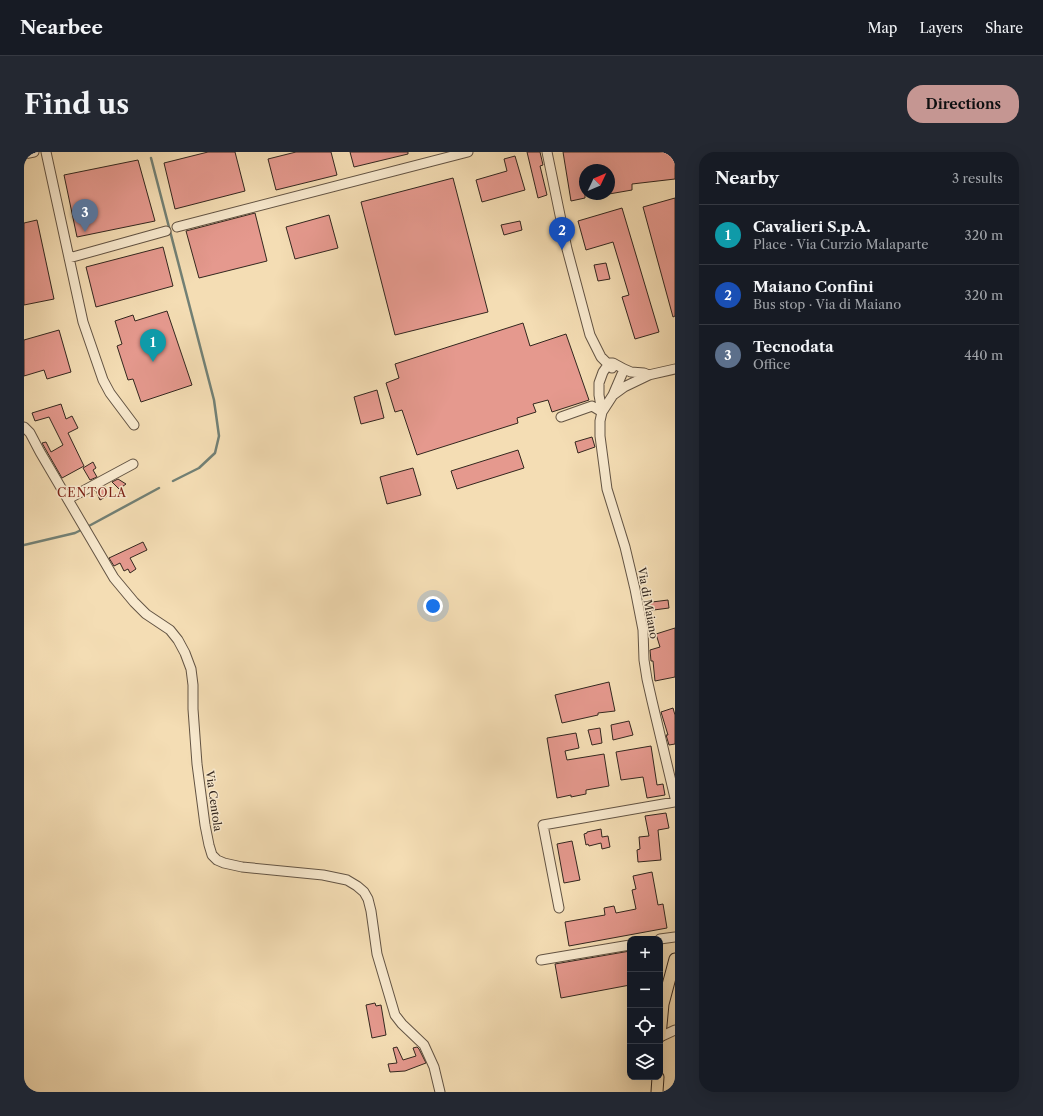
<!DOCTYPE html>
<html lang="en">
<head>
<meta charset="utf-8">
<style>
	:root { --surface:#171b24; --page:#242831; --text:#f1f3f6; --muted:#9ea1a6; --line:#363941; --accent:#c59692 }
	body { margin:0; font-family:"Libre Caslon Text",serif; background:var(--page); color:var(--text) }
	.controls { position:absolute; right:12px; bottom:12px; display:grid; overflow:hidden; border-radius:8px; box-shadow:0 4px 16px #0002 }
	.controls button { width:36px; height:36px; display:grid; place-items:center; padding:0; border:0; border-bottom:1px solid var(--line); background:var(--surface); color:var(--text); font:20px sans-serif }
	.compass { position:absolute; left:555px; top:12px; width:36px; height:36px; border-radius:50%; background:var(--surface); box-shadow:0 4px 16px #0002; rotate:46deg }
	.you { position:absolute; left:409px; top:454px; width:14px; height:14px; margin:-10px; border:3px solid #fff; border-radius:50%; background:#1a73e8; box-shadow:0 0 0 6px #1a73e833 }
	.badge { display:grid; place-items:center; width:26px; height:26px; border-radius:50%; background:var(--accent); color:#fff; font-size:13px; font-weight:700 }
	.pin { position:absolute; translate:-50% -33px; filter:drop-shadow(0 1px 2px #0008) }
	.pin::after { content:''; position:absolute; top:21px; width:14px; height:12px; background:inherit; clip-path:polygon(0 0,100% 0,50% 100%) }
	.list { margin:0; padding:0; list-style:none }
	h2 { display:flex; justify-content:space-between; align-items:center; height:52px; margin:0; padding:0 16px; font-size:17px }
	h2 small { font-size:13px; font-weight:400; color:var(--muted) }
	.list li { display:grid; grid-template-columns:26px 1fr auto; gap:12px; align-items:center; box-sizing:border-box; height:60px; padding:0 16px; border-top:1px solid var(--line) }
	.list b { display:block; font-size:15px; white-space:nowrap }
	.list p { margin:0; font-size:13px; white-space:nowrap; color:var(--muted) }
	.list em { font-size:13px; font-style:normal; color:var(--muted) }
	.icon { flex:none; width:22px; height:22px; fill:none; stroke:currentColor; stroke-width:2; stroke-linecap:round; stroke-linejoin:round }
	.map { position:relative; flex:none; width:651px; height:940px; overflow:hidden; border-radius:16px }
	header { display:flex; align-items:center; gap:24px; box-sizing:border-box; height:56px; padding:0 20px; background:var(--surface); border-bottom:1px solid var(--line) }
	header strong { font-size:19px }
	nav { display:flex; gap:22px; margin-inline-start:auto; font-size:14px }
	.intro { display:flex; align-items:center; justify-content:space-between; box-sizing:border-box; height:96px; padding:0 24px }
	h1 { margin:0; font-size:28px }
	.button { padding:10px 18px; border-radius:16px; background:var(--accent); color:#111; font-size:14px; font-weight:700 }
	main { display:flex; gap:24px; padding:0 24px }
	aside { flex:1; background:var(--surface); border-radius:16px; box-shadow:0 4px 16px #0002 }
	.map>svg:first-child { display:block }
</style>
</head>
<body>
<header>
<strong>Nearbee</strong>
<nav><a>Map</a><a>Layers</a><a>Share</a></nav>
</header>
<div class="intro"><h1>Find us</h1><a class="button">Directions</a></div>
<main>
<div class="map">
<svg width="651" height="940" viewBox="0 0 651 940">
	<rect width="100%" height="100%" fill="#f4ddb4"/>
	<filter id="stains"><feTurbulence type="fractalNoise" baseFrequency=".005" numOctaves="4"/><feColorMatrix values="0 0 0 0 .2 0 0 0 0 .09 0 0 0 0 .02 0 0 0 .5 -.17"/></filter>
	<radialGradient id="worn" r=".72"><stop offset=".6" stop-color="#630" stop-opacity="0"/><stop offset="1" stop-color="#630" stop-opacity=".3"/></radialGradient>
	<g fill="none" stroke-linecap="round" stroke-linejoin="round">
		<path stroke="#728075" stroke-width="2.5" d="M 127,6 L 190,248 L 195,284 L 191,301 L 175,316 L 149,329
			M 63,375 L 135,336
			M 0,393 L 51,381 L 59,377"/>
	</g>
	<path fill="#e5998e" stroke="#33271f" d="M 184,0 L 211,0 L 221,39 L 151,57 L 140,11 Z
		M 272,0 L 307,0 L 313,23 L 252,38 L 244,7 Z
		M 326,0 L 384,0 L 384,2 L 330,15 Z
		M 503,0 L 516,0 L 519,13 L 516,14 L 523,43 L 514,46 Z
		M 539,0 L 651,0 L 651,27 L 608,32 L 608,38 L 585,42 L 585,18 L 561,18 L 561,46 L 547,49 Z
		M 491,4 L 501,38 L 458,50 L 452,28 L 483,19 L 480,7 Z
		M 114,8 L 131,69 L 53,85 L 40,23 Z
		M 429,26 L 464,160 L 371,183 L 337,50 Z
		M 651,46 L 651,164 L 649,165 L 619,55 Z
		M 598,56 L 635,180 L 611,187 L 598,145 L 605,143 L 589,90 L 562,98 L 554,69 Z
		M 231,61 L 243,109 L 175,126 L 162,79 Z
		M 305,63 L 314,96 L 271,107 L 262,75 Z
		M 13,68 L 30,147 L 0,153 L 0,71 Z
		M 496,69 L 498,78 L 480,83 L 477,73 Z
		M 139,95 L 149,134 L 72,155 L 62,115 Z
		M 582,111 L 586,127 L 574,129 L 570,113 Z
		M 143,159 L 168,233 L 117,250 L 109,227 L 104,228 L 93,194 L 98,192 L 91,169 L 109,163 L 111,169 Z
		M 499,171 L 506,194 L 542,182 L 565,248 L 528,260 L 524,248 L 509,252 L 512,260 L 493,266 L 494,271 L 393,303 L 378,258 L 371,260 L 362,231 L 375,226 L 371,212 Z
		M 35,178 L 47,220 L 23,227 L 20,218 L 0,224 L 0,188 Z
		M 353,238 L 360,266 L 337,272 L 330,245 Z
		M 37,252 L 42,267 L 48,264 L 54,276 L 44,281 L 60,314 L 38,326 L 18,291 L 22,290 L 27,300 L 39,293 L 25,265 L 11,269 L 8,261 Z
		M 568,285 L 571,295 L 554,301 L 551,290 Z
		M 494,298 L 500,316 L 433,337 L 427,319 Z
		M 69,310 L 72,316 L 69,318 L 73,325 L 66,328 L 59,316 Z
		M 389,316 L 397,343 L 363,352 L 356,325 Z
		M 94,327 L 102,332 L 95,337 L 88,330 Z
		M 81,334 L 84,341 L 82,342 L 83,344 L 76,348 L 72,339 Z
		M 119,390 L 123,398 L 106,406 L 112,417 L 106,421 L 104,417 L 100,419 L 96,411 L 90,414 L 85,406 Z
		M 644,448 L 645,456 L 622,459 L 620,451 Z
		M 651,476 L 651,525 L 631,529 L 629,509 L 627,509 L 626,498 L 636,495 L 632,482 Z
		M 585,530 L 591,559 L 574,561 L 574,563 L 538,571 L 531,543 Z
		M 649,556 L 651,563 L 651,592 L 645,593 L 642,583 L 644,583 L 637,560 Z
		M 605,569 L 609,583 L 589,588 L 587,573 Z
		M 576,576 L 578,591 L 568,593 L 564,578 Z
		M 552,581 L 555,596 L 541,599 L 543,608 L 580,602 L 585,634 L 562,638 L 562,642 L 547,645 L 547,643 L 533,646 L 523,586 Z
		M 627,594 L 633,633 L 639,632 L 641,643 L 623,646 L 619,625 L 597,628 L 592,600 Z
		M 642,661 L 645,676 L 634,678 L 637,708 L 614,710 L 613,698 L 616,697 L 615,685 L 625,684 L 621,664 Z
		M 577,677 L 578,685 L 584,684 L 586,695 L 578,697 L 577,691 L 565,694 L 564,692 L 562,693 L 560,682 L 563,681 L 563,680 Z
		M 548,689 L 556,728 L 540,731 L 533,692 Z
		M 628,720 L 634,753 L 639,752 L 643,776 L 545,794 L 541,770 L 581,763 L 580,756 L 590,754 L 592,761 L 612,757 L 608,738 L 612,737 L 609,724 Z
		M 606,799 L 606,833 L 537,846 L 531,812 Z
		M 351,851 L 352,854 L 357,853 L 362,883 L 348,886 L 342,853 Z
		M 373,895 L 379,908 L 392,904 L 389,896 L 393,895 L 395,897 L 402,911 L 381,919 L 366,920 L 364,912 L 373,911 L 369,896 Z"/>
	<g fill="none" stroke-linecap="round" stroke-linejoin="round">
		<defs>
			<path id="minor" d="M 22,0 L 59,170 L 79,228 L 86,241 L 110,273
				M 523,0 L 543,97 L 566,183 L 577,205 L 588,216
				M 0,2 L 10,0
				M 153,75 L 444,0
				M 45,106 L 142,79
				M 625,223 L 620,221 L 607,220 L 600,217 L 589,211 L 586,211 L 584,213 L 579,220 L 575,231 L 575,243 L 578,260 L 576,269 L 576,284 L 583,337 L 601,395 L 611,437 L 619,478 L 620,508 L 623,527 L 628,549 L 651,646
				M 620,224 L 651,217
				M 589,243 L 598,222
				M 578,260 L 589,243 L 600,235 L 625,223
				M 537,265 L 568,254 L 578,260
				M 0,275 L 6,281 L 16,300 L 90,426 L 110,450 L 122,462 L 146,478 L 154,488 L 161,501 L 167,517 L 169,533 L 169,557 L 173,612 L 181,673 L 185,693 L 188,703 L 193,708 L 200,711 L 218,715 L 299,723 L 323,728 L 333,734 L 340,740 L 344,747 L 347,759 L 353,802 L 371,863 L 378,872 L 400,893 L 410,915 L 416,940
				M 44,347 L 109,312
				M 535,756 L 519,673 L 651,650
				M 636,787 L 651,785
				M 517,808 L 606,793
				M 636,885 L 651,878"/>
			<path id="major" d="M 636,884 L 639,852 L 651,807
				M 633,940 L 634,925"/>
		</defs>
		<use href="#minor" stroke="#635444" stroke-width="11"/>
		<use href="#major" stroke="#33271f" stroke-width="13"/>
		<use href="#minor" stroke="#f8e9ce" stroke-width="9"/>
		<use href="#major" stroke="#f4ddb4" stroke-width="11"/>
	</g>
	<g text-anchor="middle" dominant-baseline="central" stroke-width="3" stroke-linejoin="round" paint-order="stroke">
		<g font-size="11" fill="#33271f" stroke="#f8e9ce">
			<text transform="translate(624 451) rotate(80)">Via di Maiano</text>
			<text transform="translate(190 649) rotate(82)">Via Centola</text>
		</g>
		<g font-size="12" letter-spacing="1" fill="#7a1f14" stroke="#f8e9ce">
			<text x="68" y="340">CENTOLA</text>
		</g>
	</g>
	<rect width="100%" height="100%" filter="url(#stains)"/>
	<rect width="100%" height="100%" fill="url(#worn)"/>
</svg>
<div class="controls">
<button>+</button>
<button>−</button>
<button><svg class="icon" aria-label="locate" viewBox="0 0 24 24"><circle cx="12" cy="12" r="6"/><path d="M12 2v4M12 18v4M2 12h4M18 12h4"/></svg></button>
<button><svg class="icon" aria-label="layers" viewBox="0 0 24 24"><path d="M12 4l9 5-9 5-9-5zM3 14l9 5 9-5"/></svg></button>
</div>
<svg class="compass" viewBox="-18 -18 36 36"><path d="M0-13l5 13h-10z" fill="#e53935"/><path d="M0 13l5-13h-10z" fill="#9ea1a6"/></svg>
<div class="you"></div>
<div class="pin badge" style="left:129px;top:210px;background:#0f9aa8">1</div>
<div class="pin badge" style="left:538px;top:98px;background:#1a4fb4">2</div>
<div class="pin badge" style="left:61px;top:80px;background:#5c6f8a">3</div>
</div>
<aside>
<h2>Nearby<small>3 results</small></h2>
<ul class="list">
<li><span class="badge" style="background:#0f9aa8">1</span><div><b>Cavalieri S.p.A.</b><p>Place · Via Curzio Malaparte</p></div><em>320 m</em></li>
<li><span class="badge" style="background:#1a4fb4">2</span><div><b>Maiano Confini</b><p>Bus stop · Via di Maiano</p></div><em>320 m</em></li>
<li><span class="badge" style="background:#5c6f8a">3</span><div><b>Tecnodata</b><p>Office</p></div><em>440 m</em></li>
</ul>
</aside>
</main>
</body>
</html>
